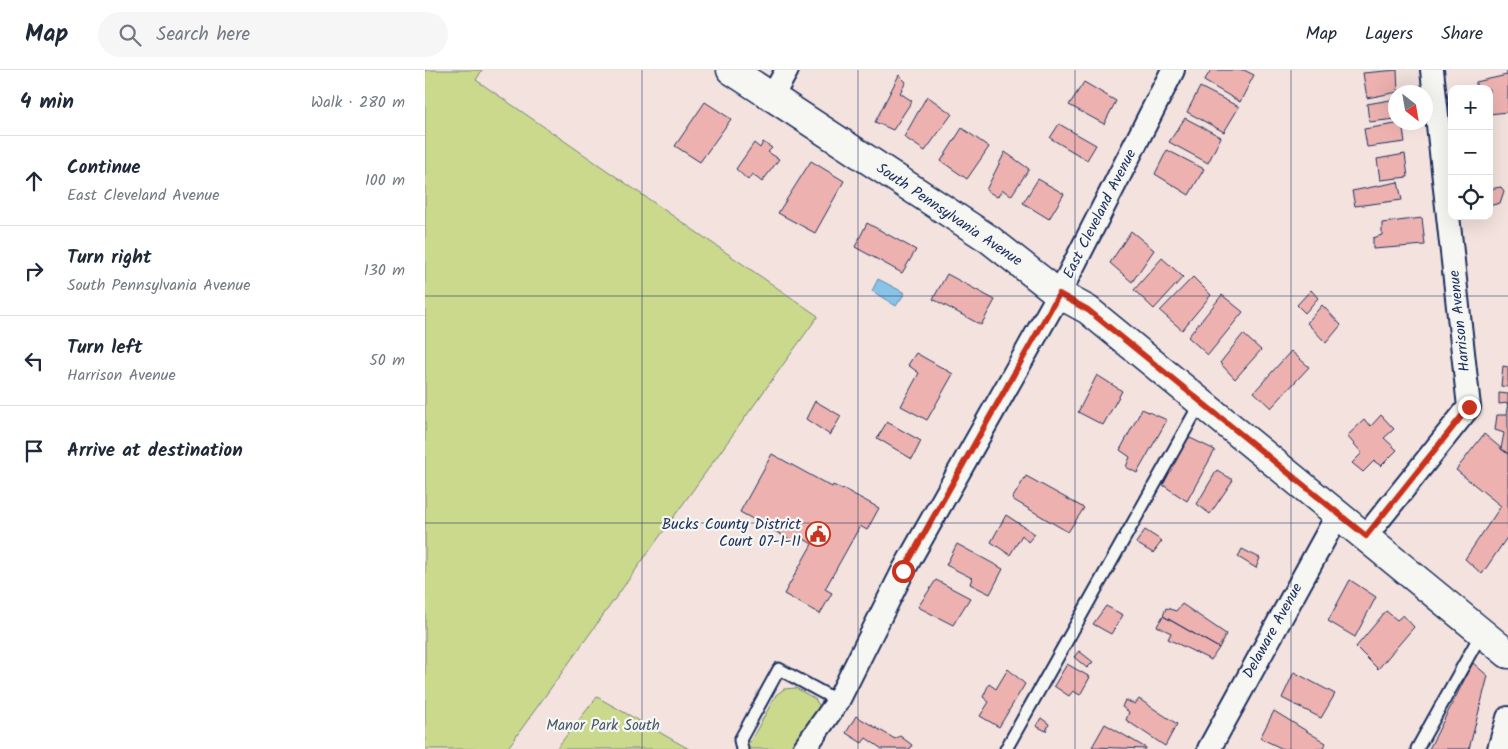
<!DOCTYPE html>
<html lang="en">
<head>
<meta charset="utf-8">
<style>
	:root { --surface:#fff; --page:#f6f6f7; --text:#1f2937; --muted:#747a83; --line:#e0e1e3 }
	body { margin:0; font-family:Kalam,sans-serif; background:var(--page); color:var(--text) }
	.controls { position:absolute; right:15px; top:15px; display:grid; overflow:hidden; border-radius:10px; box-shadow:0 5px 20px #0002 }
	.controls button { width:45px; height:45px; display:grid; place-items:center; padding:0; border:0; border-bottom:1px solid var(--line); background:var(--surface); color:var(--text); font:25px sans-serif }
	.compass { position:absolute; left:963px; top:15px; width:45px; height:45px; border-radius:50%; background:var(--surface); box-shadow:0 5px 20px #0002; rotate:149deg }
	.stop { position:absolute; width:15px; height:15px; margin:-11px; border:4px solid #c8321e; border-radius:50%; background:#fff }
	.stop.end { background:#c8321e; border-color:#fff; box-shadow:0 1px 5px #0008 }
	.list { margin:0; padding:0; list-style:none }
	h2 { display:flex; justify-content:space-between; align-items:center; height:65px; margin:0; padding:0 20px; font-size:21px }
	h2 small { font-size:16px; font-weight:400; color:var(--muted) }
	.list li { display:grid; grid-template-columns:32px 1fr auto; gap:15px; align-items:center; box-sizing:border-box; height:90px; padding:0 20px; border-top:1px solid var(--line) }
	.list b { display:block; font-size:19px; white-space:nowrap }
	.list p { margin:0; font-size:16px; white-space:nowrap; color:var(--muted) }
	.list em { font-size:16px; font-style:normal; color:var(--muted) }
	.icon { flex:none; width:28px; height:28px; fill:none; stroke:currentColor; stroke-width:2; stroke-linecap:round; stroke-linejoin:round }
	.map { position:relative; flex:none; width:1083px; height:679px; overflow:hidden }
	header { display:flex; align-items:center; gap:30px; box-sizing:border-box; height:70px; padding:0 25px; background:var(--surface); border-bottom:1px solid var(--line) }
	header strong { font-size:24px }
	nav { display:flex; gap:28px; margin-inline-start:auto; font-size:18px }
	.search { width:350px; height:45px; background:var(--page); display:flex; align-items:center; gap:12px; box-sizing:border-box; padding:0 18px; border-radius:28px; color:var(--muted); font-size:19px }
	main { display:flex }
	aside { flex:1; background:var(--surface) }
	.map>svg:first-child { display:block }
</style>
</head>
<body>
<header>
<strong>Map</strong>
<div class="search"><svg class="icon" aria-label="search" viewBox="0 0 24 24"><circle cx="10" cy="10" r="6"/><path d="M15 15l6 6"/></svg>Search here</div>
<nav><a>Map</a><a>Layers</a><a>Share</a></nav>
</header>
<main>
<aside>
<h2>4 min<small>Walk · 280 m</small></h2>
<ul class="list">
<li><svg class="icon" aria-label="ahead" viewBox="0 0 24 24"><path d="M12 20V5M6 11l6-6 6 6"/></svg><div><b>Continue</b><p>East Cleveland Avenue</p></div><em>100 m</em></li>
<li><svg class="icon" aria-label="right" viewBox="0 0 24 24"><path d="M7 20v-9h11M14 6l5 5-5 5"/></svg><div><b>Turn right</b><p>South Pennsylvania Avenue</p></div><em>130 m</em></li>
<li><svg class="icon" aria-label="left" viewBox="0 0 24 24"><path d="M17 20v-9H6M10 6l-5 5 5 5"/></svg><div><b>Turn left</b><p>Harrison Avenue</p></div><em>50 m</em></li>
<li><svg class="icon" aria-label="arrive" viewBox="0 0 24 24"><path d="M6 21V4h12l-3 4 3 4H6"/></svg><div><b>Arrive at destination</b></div></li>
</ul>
</aside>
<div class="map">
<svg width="1083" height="679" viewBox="0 0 1083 679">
	<rect width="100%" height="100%" fill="#f3e2de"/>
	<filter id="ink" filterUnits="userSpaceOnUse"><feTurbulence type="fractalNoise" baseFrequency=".02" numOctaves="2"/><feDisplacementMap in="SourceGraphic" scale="10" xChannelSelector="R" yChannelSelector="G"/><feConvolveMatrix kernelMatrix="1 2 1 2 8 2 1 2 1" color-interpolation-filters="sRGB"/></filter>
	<g filter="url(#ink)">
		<path fill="#cbd98d" stroke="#738476" d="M 0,0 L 57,0 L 51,10 L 393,246 L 82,679 L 0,679 Z
			M 371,618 L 390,629 L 395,637 L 392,646 L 372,679 L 309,679 L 315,670 L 325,672 L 351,625 L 359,619 Z
			M 172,627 L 264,679 L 131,679 Z"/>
		<path fill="#87c4e7" stroke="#5c88b0" d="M 453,209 L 480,223 L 471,236 L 447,221 Z"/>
		<path fill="#edb2b0" stroke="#1b2f5e" d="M 786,0 L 819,0 L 829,5 L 815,32 L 779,11 Z
			M 972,0 L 973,22 L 942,28 L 938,3 Z
			M 1082,0 L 1083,0 L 1083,42 L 1064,44 L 1064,19 L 1051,19 L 1051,12 L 1082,5 Z
			M 474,5 L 481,12 L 475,23 L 487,31 L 468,60 L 450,52 Z
			M 659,12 L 691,31 L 679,54 L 644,35 Z
			M 775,17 L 814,37 L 799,62 L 762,42 Z
			M 502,26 L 527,44 L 500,81 L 479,67 Z
			M 971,29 L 971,49 L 944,52 L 942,34 Z
			M 280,32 L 306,49 L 275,92 L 250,76 Z
			M 760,48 L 796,67 L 783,93 L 744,72 Z
			M 977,53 L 980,72 L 942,77 L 939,59 Z
			M 634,54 L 671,75 L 662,90 L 625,68 Z
			M 537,58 L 564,77 L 542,109 L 516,91 Z
			M 338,72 L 347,78 L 343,82 L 354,89 L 337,112 L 327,104 L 323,110 L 311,99 L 329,73 L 335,78 Z
			M 742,80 L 779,99 L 764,125 L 730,104 Z
			M 580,82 L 604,99 L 586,126 L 578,120 L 572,127 L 561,120 Z
			M 980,84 L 983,107 L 955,110 L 952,89 Z
			M 386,91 L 419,111 L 390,163 L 353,143 Z
			M 613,109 L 639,124 L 624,149 L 598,133 Z
			M 973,112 L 977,130 L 930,136 L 927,121 Z
			M 1076,117 L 1079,121 L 1075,133 L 1064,136 L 1064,119 Z
			M 997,148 L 1000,175 L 948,179 L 948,168 L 957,165 L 957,153 Z
			M 442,153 L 491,180 L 477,203 L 430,177 Z
			M 706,161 L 729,180 L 707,212 L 685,193 Z
			M 737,188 L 758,207 L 729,239 L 709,220 Z
			M 522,204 L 570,230 L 556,255 L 508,229 Z
			M 768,207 L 786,225 L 757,260 L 735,241 Z
			M 886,220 L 893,228 L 880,243 L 872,235 Z
			M 797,225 L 818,242 L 783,285 L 763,267 Z
			M 897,235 L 916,255 L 901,273 L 882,253 Z
			M 818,264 L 836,280 L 810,309 L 795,293 Z
			M 866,281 L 884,297 L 846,338 L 829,322 Z
			M 491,283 L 528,304 L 502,350 L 476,336 L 494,303 L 483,295 Z
			M 1078,296 L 1083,297 L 1083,317 L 1076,316 Z
			M 672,305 L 697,321 L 678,355 L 653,342 Z
			M 1074,323 L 1083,324 L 1083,384 L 1076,379 L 1079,363 L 1070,360 L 1072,345 L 1081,345 L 1083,333 L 1074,334 Z
			M 390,331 L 416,346 L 405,365 L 381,349 Z
			M 717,339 L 742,350 L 712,403 L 701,397 L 705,387 L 695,380 Z
			M 956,345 L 969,359 L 959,368 L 972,380 L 956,396 L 949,391 L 938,402 L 927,393 L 937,383 L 922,366 L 939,350 L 946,356 Z
			M 462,352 L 496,371 L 487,389 L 452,368 Z
			M 1059,364 L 1083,384 L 1083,466 L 1057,504 L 1040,489 L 1076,436 L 1031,400 Z
			M 763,367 L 790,380 L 762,431 L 738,415 Z
			M 347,384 L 407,417 L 408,415 L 418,420 L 419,419 L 454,438 L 442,460 L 435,456 L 400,519 L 407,523 L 395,544 L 359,524 L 387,474 L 379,469 L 375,475 L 315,442 Z
			M 792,400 L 808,410 L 785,444 L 772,434 Z
			M 601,406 L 659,438 L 643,462 L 587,429 Z
			M 581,445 L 610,464 L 603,472 L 597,465 L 585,485 L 566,472 Z
			M 720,460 L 737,471 L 728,483 L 711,473 Z
			M 532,474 L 578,499 L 565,524 L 545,514 L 547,508 L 521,495 Z
			M 817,479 L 835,488 L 831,498 L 813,487 Z
			M 511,510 L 545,528 L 528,555 L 493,537 Z
			M 925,510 L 951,527 L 930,567 L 903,551 Z
			M 757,534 L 801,564 L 794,578 L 738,546 L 741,538 L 751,541 Z
			M 681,536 L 698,545 L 686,564 L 668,554 Z
			M 961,541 L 972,550 L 978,545 L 989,557 L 953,599 L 931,577 Z
			M 738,546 L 794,578 L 786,590 L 743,569 L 746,563 L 732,556 Z
			M 654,581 L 668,592 L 662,598 L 649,587 Z
			M 1048,593 L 1063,606 L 1044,679 L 1004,679 Z
			M 642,594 L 665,607 L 655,625 L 648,621 L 644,626 L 629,616 Z
			M 583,599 L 600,614 L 574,657 L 555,646 L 564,632 L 558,627 L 564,614 L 571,619 Z
			M 869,602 L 910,624 L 896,648 L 857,628 Z
			M 714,629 L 752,654 L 740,676 L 701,650 L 704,642 L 697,637 L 700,630 L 710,634 Z
			M 849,641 L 901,673 L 898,679 L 858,679 L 835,668 Z
			M 431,646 L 470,669 L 475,666 L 487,675 L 485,679 L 457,679 L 441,668 L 437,673 L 421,663 Z
			M 616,648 L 624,654 L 621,661 L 611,656 Z
			M 680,654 L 721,678 L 721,679 L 667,677 Z"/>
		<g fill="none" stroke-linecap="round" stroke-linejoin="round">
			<defs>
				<path id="lane" d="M 317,679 L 315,670 L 354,599 L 413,631
					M 581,679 L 776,332
					M 992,679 L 1057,562"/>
				<path id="street" d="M 347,27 L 362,0
					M 941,466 L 1044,337 L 1007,0
					M 379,679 L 413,631 L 478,501 L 634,224 L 748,0
					M 784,679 L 913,444
					M 1074,679 L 1083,648"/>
				<path id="secondary" d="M 306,0 L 564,169 L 634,224 L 663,240 L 1083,584"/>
			</defs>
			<use href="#lane" stroke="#1b2f5e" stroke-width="15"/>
			<use href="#street" stroke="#1b2f5e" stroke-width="26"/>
			<use href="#secondary" stroke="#1b2f5e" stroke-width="31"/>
			<use href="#lane" stroke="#f6f6f2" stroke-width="11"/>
			<use href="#street" stroke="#f6f6f2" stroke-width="22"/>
			<use href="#secondary" stroke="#f6f6f2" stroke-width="28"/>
		</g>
	</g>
	<g fill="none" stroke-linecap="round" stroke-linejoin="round" filter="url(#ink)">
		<path stroke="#c8321e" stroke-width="6" d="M 478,501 L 634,224 L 663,240 L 941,466 L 1044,337"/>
	</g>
	<path fill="none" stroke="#1b2f5e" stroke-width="1" stroke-opacity="0.55" d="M 217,0 L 217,679M 433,0 L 433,679M 650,0 L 650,679M 866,0 L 866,679M 0,226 L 1083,226M 0,453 L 1083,453"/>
	<defs>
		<symbol id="civic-ring" viewBox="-11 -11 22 22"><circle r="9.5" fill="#f6f6f2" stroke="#c8321e" stroke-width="1.5"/><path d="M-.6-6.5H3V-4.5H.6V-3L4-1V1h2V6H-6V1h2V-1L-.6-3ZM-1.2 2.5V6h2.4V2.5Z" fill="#c8321e"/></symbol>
	</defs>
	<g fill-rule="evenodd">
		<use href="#civic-ring" x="379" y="450" width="28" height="28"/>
	</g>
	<g text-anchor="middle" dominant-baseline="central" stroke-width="4.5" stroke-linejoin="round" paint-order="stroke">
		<g font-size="15" fill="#1b2f5e" stroke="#f6f6f2">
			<text transform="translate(675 144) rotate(-63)">East Cleveland Avenue</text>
			<text transform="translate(524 145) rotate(34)">South Pennsylvania Avenue</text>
			<text transform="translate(1035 251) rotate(-96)">Harrison Avenue</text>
			<text transform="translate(848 561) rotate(-61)">Delaware Avenue</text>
		</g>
		<g font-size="15" fill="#1b2f5e" stroke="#f6f6f2" text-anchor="end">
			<text x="376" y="455">Bucks County District<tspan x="376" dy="17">Court 07-1-11</tspan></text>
		</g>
		<g font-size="15" fill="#475a6a" stroke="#f6f6f2">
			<text x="178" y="656">Manor Park South</text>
		</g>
	</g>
</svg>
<div class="controls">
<button>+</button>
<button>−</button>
<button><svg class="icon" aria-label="locate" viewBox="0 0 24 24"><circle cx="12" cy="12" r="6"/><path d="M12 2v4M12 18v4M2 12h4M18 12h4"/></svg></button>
</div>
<svg class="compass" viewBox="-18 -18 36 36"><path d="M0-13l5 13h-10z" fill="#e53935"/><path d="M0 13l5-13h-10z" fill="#747a83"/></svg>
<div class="stop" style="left:478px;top:501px"></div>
<div class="stop end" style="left:1044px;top:337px"></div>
</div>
</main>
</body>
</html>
